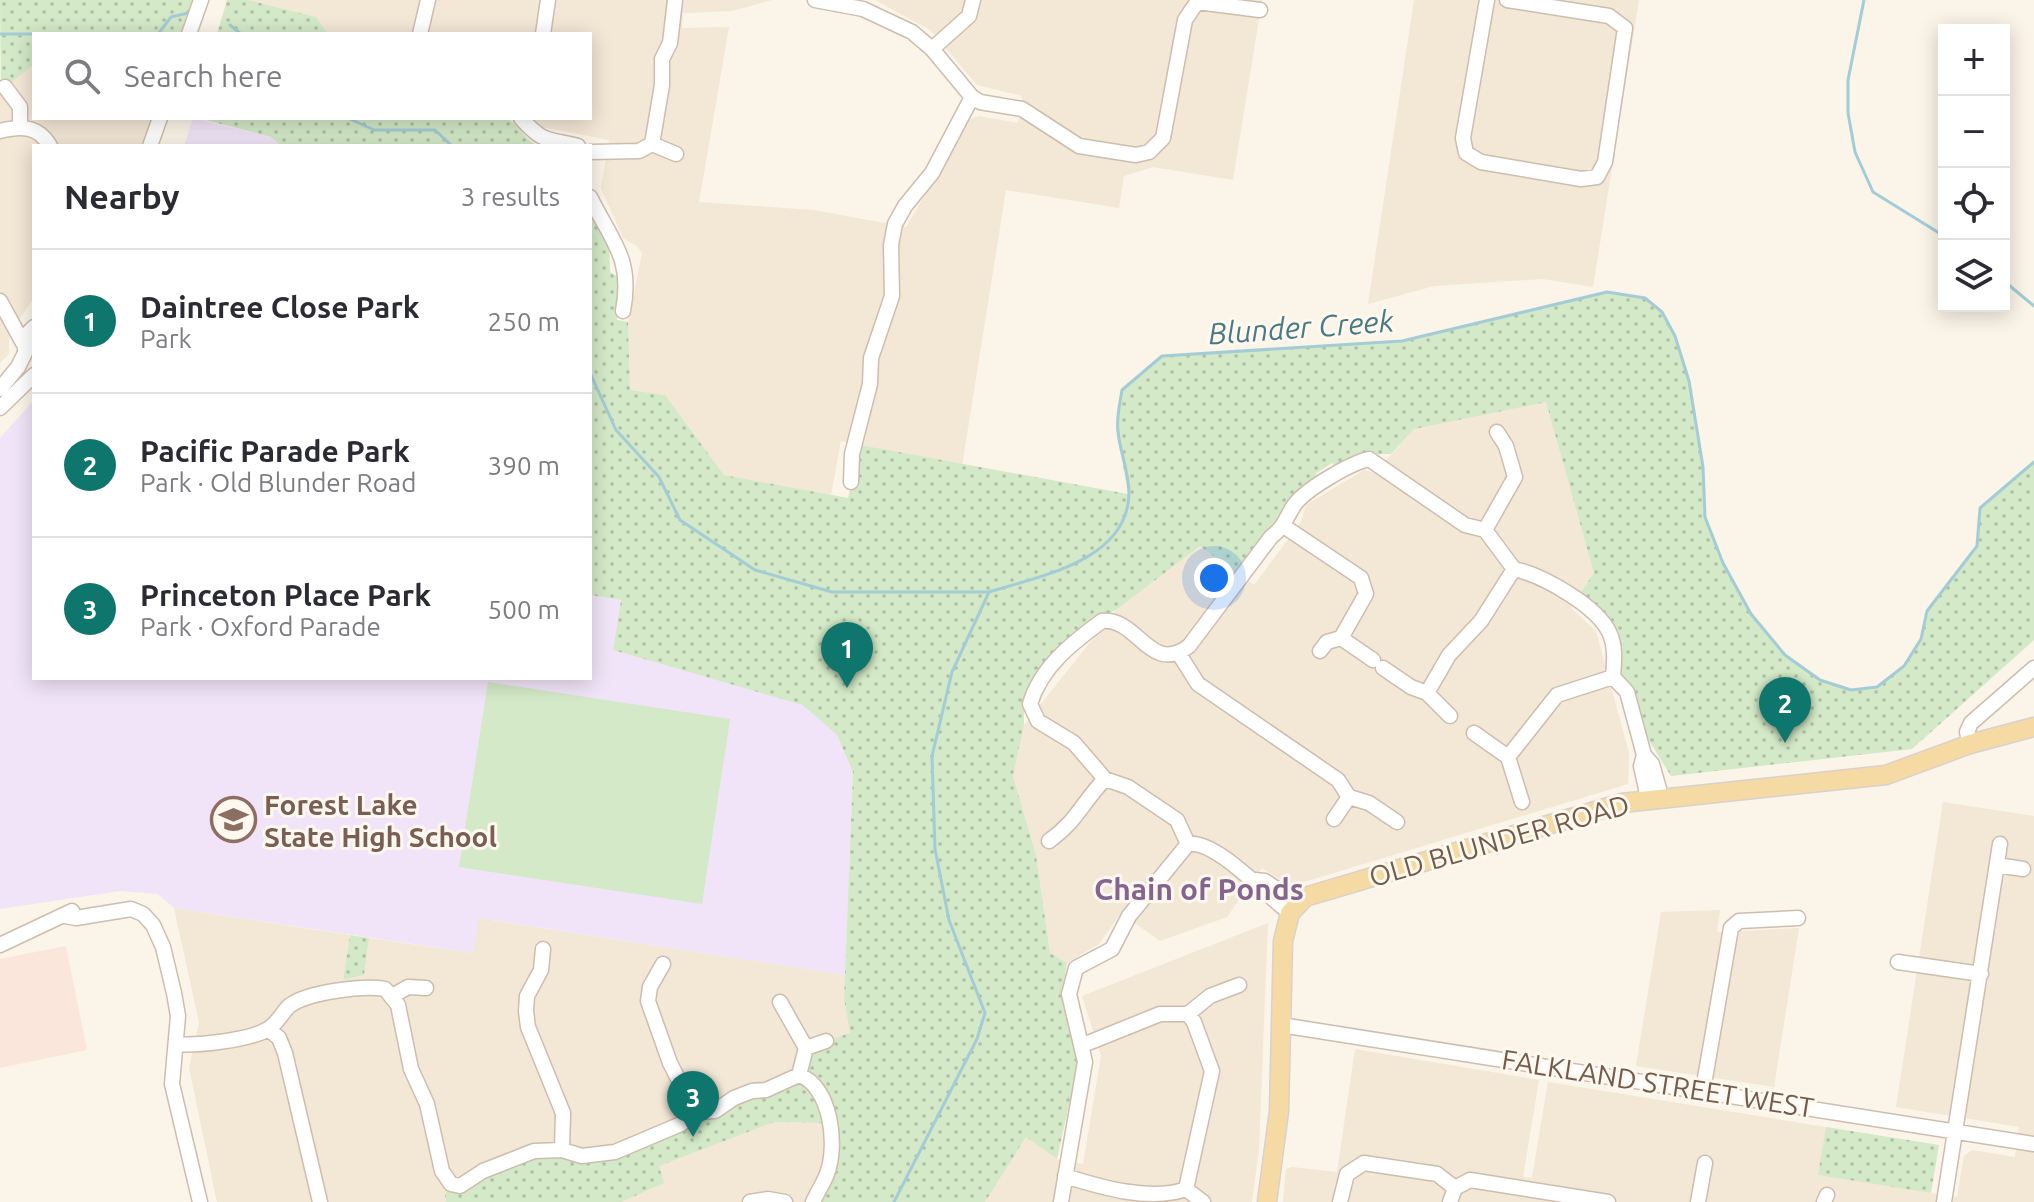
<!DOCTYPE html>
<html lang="en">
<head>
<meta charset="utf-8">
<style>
	:root { --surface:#fff; --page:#f2f2f3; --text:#2b2b33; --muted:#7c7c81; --line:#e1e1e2; --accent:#0f766e }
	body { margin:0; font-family:Ubuntu,sans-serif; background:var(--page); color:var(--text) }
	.controls { position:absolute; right:24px; top:24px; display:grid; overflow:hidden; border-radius:0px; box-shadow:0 4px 20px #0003 }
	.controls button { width:72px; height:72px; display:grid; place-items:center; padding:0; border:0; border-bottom:2px solid var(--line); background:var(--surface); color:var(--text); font:40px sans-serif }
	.you { position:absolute; left:1214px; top:578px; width:28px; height:28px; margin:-20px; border:6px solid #fff; border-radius:50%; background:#1a73e8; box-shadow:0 0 0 12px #1a73e833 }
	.badge { display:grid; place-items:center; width:52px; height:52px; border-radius:50%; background:var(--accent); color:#fff; font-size:26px; font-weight:700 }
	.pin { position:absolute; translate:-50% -66px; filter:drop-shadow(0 2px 4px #0008) }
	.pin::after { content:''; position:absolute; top:42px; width:28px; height:24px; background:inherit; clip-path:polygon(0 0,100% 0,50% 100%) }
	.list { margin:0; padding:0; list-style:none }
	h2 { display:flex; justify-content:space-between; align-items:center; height:104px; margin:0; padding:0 32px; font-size:34px }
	h2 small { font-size:26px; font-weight:400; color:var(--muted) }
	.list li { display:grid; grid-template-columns:52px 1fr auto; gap:24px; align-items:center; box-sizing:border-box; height:144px; padding:0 32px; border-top:2px solid var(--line) }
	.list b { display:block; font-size:30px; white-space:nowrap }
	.list p { margin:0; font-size:26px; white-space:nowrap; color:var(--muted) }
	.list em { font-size:26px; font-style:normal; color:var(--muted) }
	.icon { flex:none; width:44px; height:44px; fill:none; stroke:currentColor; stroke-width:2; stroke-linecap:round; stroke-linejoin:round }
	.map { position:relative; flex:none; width:2034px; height:1202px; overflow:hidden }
	.search { position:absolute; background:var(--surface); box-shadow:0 4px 20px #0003; left:32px; top:32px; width:560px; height:88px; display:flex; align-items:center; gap:20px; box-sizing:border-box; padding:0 28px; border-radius:0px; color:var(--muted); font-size:30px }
	.panel { position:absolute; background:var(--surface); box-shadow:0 4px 20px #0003; left:32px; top:144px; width:560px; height:536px; border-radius:0px }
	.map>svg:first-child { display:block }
</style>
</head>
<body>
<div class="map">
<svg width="2034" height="1202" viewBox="0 0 2034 1202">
	<defs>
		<pattern id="park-dots" width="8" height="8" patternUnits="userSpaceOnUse" patternTransform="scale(2)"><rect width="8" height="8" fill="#d3e9c7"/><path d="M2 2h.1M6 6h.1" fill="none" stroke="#b0c0a4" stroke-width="1.8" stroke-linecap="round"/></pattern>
	</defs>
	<rect width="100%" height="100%" fill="#fbf4e8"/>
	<path fill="#f3e7d6" d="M 248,0 L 772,0 L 732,11 L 683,13 L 682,28 L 729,27 L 699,202 L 814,210 L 906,227 L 970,119 L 979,116 L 1018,123 L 1022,96 L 977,85 L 930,30 L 875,0 L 1262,0 L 1233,180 L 1153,167 L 1124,176 L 1119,208 L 1006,190 L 962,466 L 841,441 L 831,495 L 724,475 L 665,395 L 630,390 L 628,322 L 642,253 L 637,246 L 623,238 L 601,188 L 609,140 L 541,127 L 532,118 L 590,118 L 590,34 L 328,34 L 316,17 Z
		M 1414,0 L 1639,0 L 1593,287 L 1543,279 L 1434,286 L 1368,304 Z
		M 33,63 L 34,118 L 158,118 L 147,146 L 34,146 L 34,298 L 9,334 L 9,354 L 0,363 L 0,90 Z
		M 1546,401 L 1594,573 L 1571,608 L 1596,631 L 1629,753 L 1628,784 L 1291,886 L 1262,868 L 1227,917 L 1160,941 L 1121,913 L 1099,944 L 1067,963 L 1050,953 L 1036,855 L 1013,776 L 1024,725 L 1116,610 L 1200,546 L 1254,585 L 1301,522 L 1306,505 L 1364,470 L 1375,473 L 1414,429 Z
		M 1943,802 L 2034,816 L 2034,1202 L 1283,1202 L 1286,1169 L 1292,1167 L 1337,1172 L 1355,1049 L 1539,1080 L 1523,1177 L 1532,1178 L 1548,1082 L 1826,1127 L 1819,1175 L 1957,1197 L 1964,1156 L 1972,1150 L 2015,1157 L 2019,1127 L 1896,1107 Z
		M 174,908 L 350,935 L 343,980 L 364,975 L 369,938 L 473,953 L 478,918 L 845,975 L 844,999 L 850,1033 L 799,1075 L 615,1152 L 547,1149 L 445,1195 L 446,1202 L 217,1202 L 189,1068 L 199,1023 Z
		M 1720,910 L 1717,932 L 1799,928 L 1774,1087 L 1636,1066 L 1661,912 Z
		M 1268,923 L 1259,1149 L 1252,1202 L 985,1202 L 1026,1137 L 1057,1159 L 1083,1164 L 1101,1056 L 1082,996 Z
		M 774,1122 L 830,1123 L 832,1155 L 813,1202 L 621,1202 L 663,1183 L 658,1166 Z"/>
	<path fill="#fbe6dc" d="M 66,946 L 87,1050 L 0,1068 L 0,959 Z"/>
	<path fill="#f1e4f8" d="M 193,118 L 271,137 L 281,146 L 184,146 Z
		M 34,400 L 34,678 L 590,678 L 590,595 L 621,600 L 613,650 L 804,705 L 837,735 L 853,772 L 845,975 L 479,918 L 473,953 L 174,908 L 158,894 L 120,891 L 0,909 L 0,438 Z"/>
	<path fill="url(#park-dots)" d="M 0,0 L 197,0 L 187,34 L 34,34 L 34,64 L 1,91 Z
		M 227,0 L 248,0 L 316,17 L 328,34 L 217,34 Z
		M 198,118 L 505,118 C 521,124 523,141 540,146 L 281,146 L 271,137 Z
		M 590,205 L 609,245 L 610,272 L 623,280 L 617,320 L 628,322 L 630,390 L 665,395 L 724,475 L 848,498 L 860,445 L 1128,494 L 1117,431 L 1122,390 L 1162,356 L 1402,341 L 1607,292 L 1645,298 L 1662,312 L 1675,336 L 1689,381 L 1703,467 L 1705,517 L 1723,563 L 1751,614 L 1785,655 L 1820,680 L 1851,689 L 1877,687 L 1904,666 L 1921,639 L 1927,611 L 1977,546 L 1980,508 L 2034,462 L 2034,640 L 1912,749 L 1671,776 L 1647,737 L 1629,693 L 1618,676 L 1617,650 L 1579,595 L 1594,573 L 1546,402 L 1414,429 L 1391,454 L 1368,454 L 1337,470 L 1332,463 L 1315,474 L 1320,482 L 1238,574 L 1200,546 L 1116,610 L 1093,620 L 1024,704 L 1024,725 L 1013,776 L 1036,855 L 1050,953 L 1067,963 L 1062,992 L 1078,1063 L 1057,1159 L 1026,1137 L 985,1202 L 813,1202 L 828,1173 L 830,1123 L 774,1122 L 659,1166 L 664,1183 L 621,1202 L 446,1202 L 445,1195 L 451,1184 L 534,1151 L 599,1155 L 791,1077 L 806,1048 L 850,1033 L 844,999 L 853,772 L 837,735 L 803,705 L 613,650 L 621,600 L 590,595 Z
		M 350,935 L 369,938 L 364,975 L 343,980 Z
		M 1826,1127 L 1939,1145 L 1931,1193 L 1818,1175 Z"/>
	<path fill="#d3e9c7" d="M 488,682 L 730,719 L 702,904 L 459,867 Z"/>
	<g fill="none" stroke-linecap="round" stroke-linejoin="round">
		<path stroke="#a4ccd6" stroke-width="3" d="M 1864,0 L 1848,80 L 1848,113 L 1855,152 L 1873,192 L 1944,236
			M 230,25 L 241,34
			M 0,34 L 53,34
			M 158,34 L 171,17 L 188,13
			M 348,118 L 374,130 L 435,130 L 452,146
			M 2004,281 L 2034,306
			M 590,373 L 616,430 L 659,477 L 680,520 L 755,570 L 832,592 L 987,592
			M 894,1202 L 977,1039 L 985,1013 L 949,920 L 935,849 L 932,756 L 952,672 L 989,592 C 1040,576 1128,561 1129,493 C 1129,472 1120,452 1118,432 C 1116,419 1120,403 1122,390 L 1162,356 L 1402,341 L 1607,292 L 1645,298 L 1662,312 L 1675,336 L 1689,381 L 1703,467 L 1705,517 L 1723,563 L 1751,614 L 1785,655 L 1820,680 L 1851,690 L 1877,687 L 1904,666 L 1921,639 L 1927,611 L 1977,546 L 1980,508 L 2034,462"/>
		<defs>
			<path id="minor" d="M 815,0 L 863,9 L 912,32 L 932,49 L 972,97 L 980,102 L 1022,109 L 1079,146 L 1136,155 L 1149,152 L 1163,138 L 1185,20 L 1197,2
				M 1487,0 L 1463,138 L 1466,153 L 1481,162 L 1581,179 L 1597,177 L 1605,162 L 1625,28 L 1609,16 L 1507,0
				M 1197,2 L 1260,10
				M 189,34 L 201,0
				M 420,34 L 428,0
				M 543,34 L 548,0
				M 932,49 L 969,16 L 973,0
				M 5,87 L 20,107 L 20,126
				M 521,118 C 544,144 547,138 578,146
				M 0,131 C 20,126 38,125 50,146
				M 652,144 L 676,154
				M 150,146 L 160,118
				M 590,152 L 639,151 L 652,144 L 662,85 L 662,59 L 670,43 L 675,0
				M 590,197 C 612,242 633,258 623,311
				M 0,301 L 23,343
				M 0,389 L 18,367 L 25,353 L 25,336 L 34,327
				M 0,408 L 34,375
				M 851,482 L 852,454 L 870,384 L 871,358 L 892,296 L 891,245 L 895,224 L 905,206 L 932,173 L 972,97
				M 1285,527 L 1361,578 L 1366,594 L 1341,638
				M 1485,530 L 1515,477 L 1506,446 L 1497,432
				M 1320,651 L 1327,642 L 1341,638 L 1373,660
				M 1179,654 L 1198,684 L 1338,780 L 1349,797 L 1369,803 L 1397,822
				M 1383,668 L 1411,687 L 1427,693 L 1450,716
				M 1427,693 L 1449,655 L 1481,621 L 1514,569
				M 1474,733 L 1508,757 L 1522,802
				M 1970,744 L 1967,732 L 1971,723 L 2034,668
				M 1644,755 L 1641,766 L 1648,798
				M 1508,757 L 1557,695 L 1613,677
				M 1334,819 L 1349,797
				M 1049,841 C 1078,820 1081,804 1105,779
				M 1188,844 L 1177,820 L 1128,787 L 1105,779 L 1074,743 L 1038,721 L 1030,704 C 1041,667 1072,643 1102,621 C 1138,617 1150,676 1189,646 L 1271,537 C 1284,527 1285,520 1293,507 C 1303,490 1351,463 1369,459 L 1465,525 L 1485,530 L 1514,569 C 1542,575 1598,606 1610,634 C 1616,648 1614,662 1613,677 L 1627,692 L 1644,755 L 1652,764 L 1661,796
				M 1997,865 L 2023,869
				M 1255,880 L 1265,881 L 1297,903
				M 65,916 L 76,918 L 131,909 L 143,914 L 153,925 L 163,947 L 174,993 L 178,1016 L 172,1084 L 200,1202
				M 0,945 L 72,911
				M 543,949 L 541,970 L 527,996 L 526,1011 L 528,1027 L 563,1113 L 562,1150
				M 1898,962 L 1981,974
				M 663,964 L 650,987 L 648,1001 L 670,1063 L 695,1112
				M 394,995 L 408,987 L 426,988
				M 780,1002 L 806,1048
				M 1188,1014 L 1210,996 L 1239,985
				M 1281,1025 L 2034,1144
				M 268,1029 L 279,1038 L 285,1053 L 320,1202
				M 176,1044 C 197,1046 251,1040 268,1029 C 277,1024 282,1013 289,1006 C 307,992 364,985 385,989 L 398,1005 L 411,1069 L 427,1104 L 442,1171 L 451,1184 L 460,1186 L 483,1171 L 534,1151 L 562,1150 L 582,1156 L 615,1152 L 681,1124 L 695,1112 L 715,1111 L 734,1098 L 752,1091 L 766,1090 L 799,1075 C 831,1086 838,1145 827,1174 C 823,1184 817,1193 813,1202
				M 799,1075 L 806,1048 L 826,1041
				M 1703,1090 L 1731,928 L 1739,921 L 1798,918
				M 1065,1176 C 1100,1187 1150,1202 1186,1189 L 1212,1071 L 1194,1022 L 1188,1014 L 1160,1014 L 1083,1045
				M 1186,1189 L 1203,1202
				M 750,1202 L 768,1199 L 785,1202
				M 1061,1202 L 1085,1062 L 1069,994 L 1076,968 L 1112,949 L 1129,916 L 1188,844 C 1217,840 1266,896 1290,913
				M 1340,1202 L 1347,1174 L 1364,1163 L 1437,1174 L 1455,1188
				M 1450,1202 L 1455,1188 L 1470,1180 L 1608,1202
				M 1698,1202 L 1705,1163
				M 1824,1202 L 1827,1195
				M 1944,1202 L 2000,844"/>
			<path id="major" d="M 1267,1202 L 1279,1111 L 1283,941 L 1290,913 L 1305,897 L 1622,803 L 1886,775 L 1970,744 L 2034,727"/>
		</defs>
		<use href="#minor" stroke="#cdbdae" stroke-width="17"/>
		<use href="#major" stroke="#d8d1cd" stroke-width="21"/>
		<use href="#minor" stroke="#fff" stroke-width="14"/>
		<use href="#major" stroke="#f6daa4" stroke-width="18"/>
	</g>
	<defs>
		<symbol id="school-ring" viewBox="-11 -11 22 22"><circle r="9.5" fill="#fef8ee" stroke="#8d6e63" stroke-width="1.5"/><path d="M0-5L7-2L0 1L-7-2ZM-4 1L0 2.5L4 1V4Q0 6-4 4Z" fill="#8d6e63"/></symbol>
	</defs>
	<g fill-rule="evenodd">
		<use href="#school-ring" x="208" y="794" width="51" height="51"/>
	</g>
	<g text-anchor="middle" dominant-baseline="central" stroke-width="6" stroke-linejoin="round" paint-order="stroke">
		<g font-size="28" font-weight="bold" fill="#785e54" stroke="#fef8ee" text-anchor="start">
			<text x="264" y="804">Forest Lake<tspan x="264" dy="32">State High School</tspan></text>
		</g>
		<g font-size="28" fill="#745c4d" stroke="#fef8ee">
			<text transform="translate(1499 840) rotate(-16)">OLD BLUNDER ROAD</text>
			<text transform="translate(1658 1083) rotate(9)">FALKLAND STREET WEST</text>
		</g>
		<g font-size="30" font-style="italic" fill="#477a86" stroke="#fef8ee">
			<text transform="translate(1301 327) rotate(-4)">Blunder Creek</text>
		</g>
		<g font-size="30" font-weight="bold" fill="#836590" stroke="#fef8ee">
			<text x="1199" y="889">Chain of Ponds</text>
		</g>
	</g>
</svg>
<div class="controls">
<button>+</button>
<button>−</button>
<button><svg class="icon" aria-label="locate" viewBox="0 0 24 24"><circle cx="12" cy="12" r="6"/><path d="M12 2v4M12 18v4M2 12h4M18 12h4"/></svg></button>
<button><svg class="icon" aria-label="layers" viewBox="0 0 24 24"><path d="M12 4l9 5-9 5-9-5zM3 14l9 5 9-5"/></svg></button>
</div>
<div class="you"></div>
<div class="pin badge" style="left:847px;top:688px">1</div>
<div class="pin badge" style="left:1785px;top:743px">2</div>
<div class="pin badge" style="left:693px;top:1137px">3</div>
<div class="search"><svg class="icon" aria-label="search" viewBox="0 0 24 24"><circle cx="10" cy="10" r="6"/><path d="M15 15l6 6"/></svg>Search here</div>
<section class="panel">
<h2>Nearby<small>3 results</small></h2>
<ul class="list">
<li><span class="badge">1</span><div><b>Daintree Close Park</b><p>Park</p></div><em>250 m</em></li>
<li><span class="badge">2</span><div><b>Pacific Parade Park</b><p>Park · Old Blunder Road</p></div><em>390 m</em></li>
<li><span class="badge">3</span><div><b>Princeton Place Park</b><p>Park · Oxford Parade</p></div><em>500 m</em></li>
</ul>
</section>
</div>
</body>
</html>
